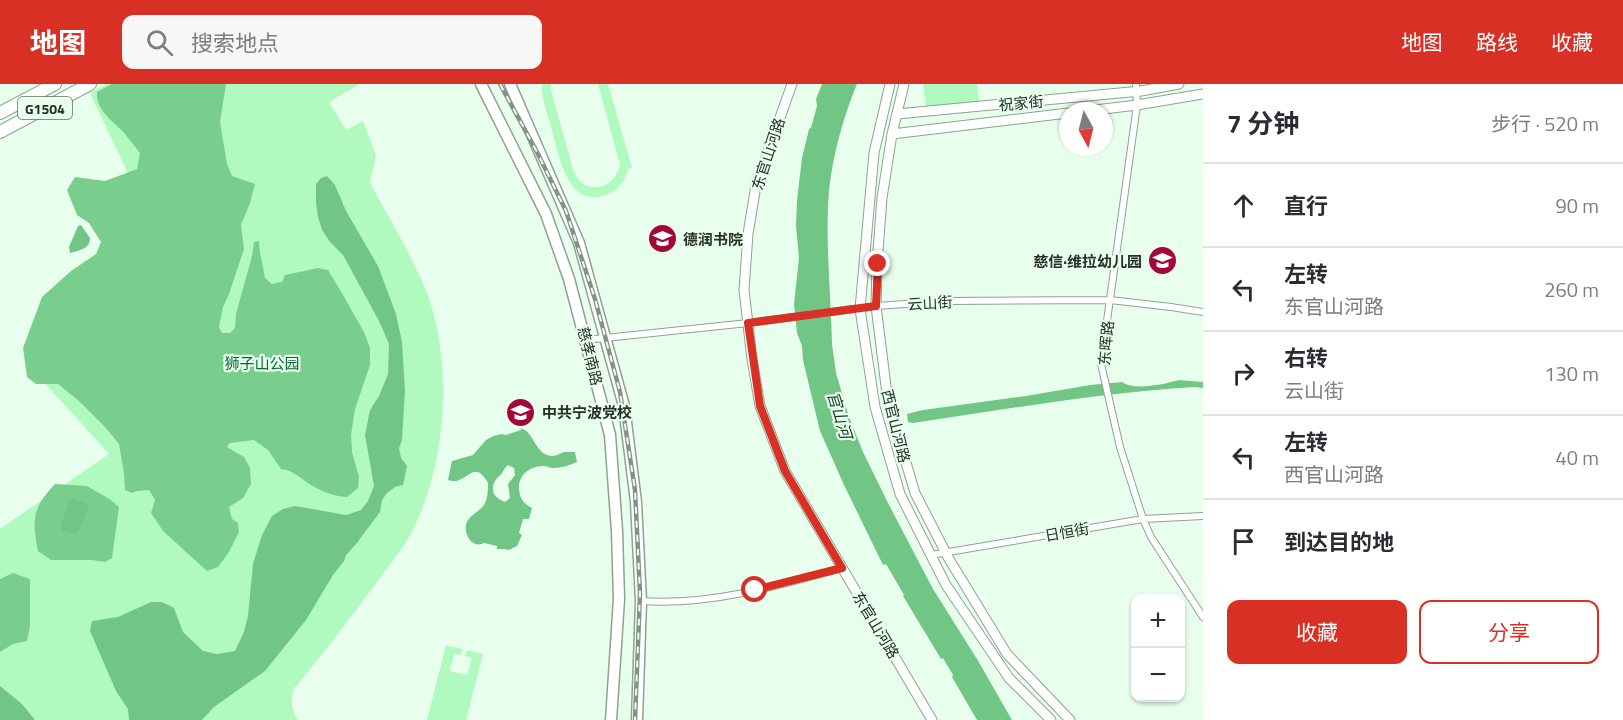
<!DOCTYPE html>
<html lang="zh">
<head>
<meta charset="utf-8">
<style>
	:root { --surface:#fff; --page:#f7f7f7; --text:#2b2b33; --muted:#7c7c81; --line:#e1e1e2; --accent:#d93025 }
	body { margin:0; font-family:"Titillium Web","Noto Sans SC",sans-serif; background:var(--page); color:var(--text) }
	.controls { position:absolute; right:18px; bottom:18px; display:grid; overflow:hidden; border-radius:12px; box-shadow:0 2px 4px #0004 }
	.controls button { width:54px; height:54px; display:grid; place-items:center; padding:0; border:0; border-bottom:2px solid var(--line); background:var(--surface); color:var(--text); font:30px sans-serif }
	.compass { position:absolute; left:1059px; top:18px; width:54px; height:54px; border-radius:50%; background:var(--surface); box-shadow:0 2px 4px #0004; rotate:173deg }
	.stop { position:absolute; width:18px; height:18px; margin:-14px; border:4px solid #d93025; border-radius:50%; background:#fff }
	.stop.end { background:#d93025; border-color:#fff; box-shadow:0 2px 6px #0008 }
	.list { margin:0; padding:0; list-style:none }
	h2 { display:flex; justify-content:space-between; align-items:center; height:78px; margin:0; padding:0 24px; font-size:26px }
	h2 small { font-size:20px; font-weight:400; color:var(--muted) }
	.list li { display:grid; grid-template-columns:39px 1fr auto; gap:18px; align-items:center; box-sizing:border-box; height:84px; padding:0 24px; border-top:2px solid var(--line) }
	.list b { display:block; font-size:22px; white-space:nowrap }
	.list p { margin:0; font-size:20px; white-space:nowrap; color:var(--muted) }
	.list em { font-size:20px; font-style:normal; color:var(--muted) }
	.actions { display:flex; gap:12px; padding:18px 24px }
	.actions a { flex:1; padding:14px 0; border:2px solid var(--accent); border-radius:12px; text-align:center; font-size:21px; color:var(--accent) }
	.actions .main { background:var(--accent); color:#fff }
	.icon { flex:none; width:33px; height:33px; fill:none; stroke:currentColor; stroke-width:2; stroke-linecap:round; stroke-linejoin:round }
	.map { position:relative; flex:none; width:1203px; height:636px; overflow:hidden }
	header { display:flex; align-items:center; gap:36px; box-sizing:border-box; height:84px; padding:0 30px; background:var(--accent); color:#fff }
	header strong { font-size:28px }
	nav { display:flex; gap:33px; margin-inline-start:auto; font-size:21px }
	.search { width:420px; height:54px; background:var(--page); display:flex; align-items:center; gap:15px; box-sizing:border-box; padding:0 21px; border-radius:12px; color:var(--muted); font-size:22px }
	main { display:flex }
	aside { flex:1; background:var(--surface) }
	.map>svg:first-child { display:block }
</style>
</head>
<body>
<header>
<strong>地图</strong>
<div class="search"><svg class="icon" aria-label="search" viewBox="0 0 24 24"><circle cx="10" cy="10" r="6"/><path d="M15 15l6 6"/></svg>搜索地点</div>
<nav><a>地图</a><a>路线</a><a>收藏</a></nav>
</header>
<main>
<div class="map">
<svg width="1203" height="636" viewBox="0 0 1203 636">
	<rect width="100%" height="100%" fill="#e9ffed"/>
	<path fill="#b0f9bf" d="M 106,0 L 360,0 L 329,18 L 346,46 L 363,37 L 376,72 L 370,99 C 390,136 413,173 428,212 C 454,284 446,392 406,458 C 397,473 384,487 374,502 C 348,537 321,572 293,606 C 291,617 291,627 298,636 L 0,636 L 0,445 L 109,370 L 42,296 L 151,138 L 90,9 Z
		M 542,0 L 551,0 L 551,7 L 574,88 C 576,91 577,94 579,96 C 594,112 616,100 620,81 L 598,0 L 608,0 L 632,84 L 628,85 C 626,96 618,106 608,110 C 568,127 559,72 552,46 C 548,31 541,15 542,0 Z
		M 923,0 L 977,0 L 979,17 L 926,23 Z
		M 446,561 L 462,565 L 461,571 L 454,570 L 450,587 L 467,591 L 472,574 L 465,572 L 467,566 L 483,570 L 466,636 L 427,636 Z"/>
	<path fill="#79ce8e" d="M 112,0 L 226,0 L 220,38 L 227,80 L 232,92 L 255,100 L 250,119 L 241,141 L 244,165 L 229,210 L 223,223 L 219,243 L 222,249 L 230,249 L 235,244 L 236,230 L 252,172 L 254,158 L 259,157 C 259,169 263,181 265,194 L 272,200 L 282,198 L 285,191 L 318,184 L 328,186 L 343,211 L 364,248 L 370,264 L 370,281 L 355,325 L 351,351 L 352,368 L 359,393 L 358,404 L 347,413 C 333,412 323,408 311,401 C 301,395 293,386 281,385 L 268,366 L 254,356 L 230,359 L 227,363 L 244,373 L 250,384 L 251,400 L 243,414 L 229,423 L 232,435 L 238,439 L 239,448 L 229,468 L 218,483 L 207,487 L 163,447 L 151,429 L 155,416 L 149,406 L 137,407 L 132,409 L 125,406 L 124,389 L 119,360 L 105,343 L 79,317 L 58,300 L 36,300 L 27,293 L 23,264 L 42,213 L 71,187 L 96,170 L 101,158 L 89,139 L 77,131 L 67,106 L 75,93 L 105,97 L 137,85 L 140,69 C 135,63 130,56 125,50 C 114,38 95,26 97,8 Z
		M 55,400 L 87,402 L 111,416 L 119,423 L 112,474 L 105,478 L 92,476 L 51,476 L 38,467 C 32,436 32,424 55,400 Z
		M 13,489 L 30,495 L 30,542 L 27,557 L 13,560 L 0,568 L 0,495 Z"/>
	<path fill="#71c686" fill-rule="evenodd" d="M 822,0 L 857,0 C 843,34 833,70 829,107 C 825,158 831,210 832,260 L 836,289 L 849,333 L 863,368 L 889,421 L 933,505 L 977,575 L 1012,636 L 977,636 L 952,593 L 953,591 L 943,574 L 941,575 L 903,512 L 904,511 L 886,480 L 883,481 L 844,401 L 820,347 L 803,276 L 802,262 L 797,249 L 794,220 L 799,174 L 796,142 L 797,116 L 802,74 L 809,45 L 811,44 L 817,22 L 816,15 Z
		M 327,92 L 335,101 L 346,127 L 378,182 L 396,230 L 402,258 L 405,307 L 402,356 L 399,364 L 401,374 L 407,382 L 403,401 L 395,403 L 387,409 L 382,416 L 380,428 L 356,460 L 346,471 L 344,477 L 333,491 L 306,536 L 265,587 L 214,623 L 202,636 L 129,636 L 128,625 L 116,607 L 90,547 L 92,537 L 118,533 L 151,518 L 162,518 L 174,524 L 183,548 L 203,567 L 217,570 L 235,567 L 244,548 L 248,532 L 253,480 L 262,451 L 272,432 L 283,425 L 295,422 L 346,431 L 361,426 L 368,417 L 374,402 L 365,351 L 370,326 L 379,312 L 388,290 L 389,260 L 379,237 L 343,171 L 330,158 L 322,146 L 318,133 L 316,119 L 316,100 L 321,94 Z
		M 81,141 L 90,154 C 90,165 80,166 70,169 L 69,163 L 78,142 Z
		M 1179,296 L 1203,298 L 1203,304 L 1195,303 C 1100,309 1007,325 913,339 L 908,338 L 907,330 L 923,326 L 1026,312 L 1090,301 L 1122,298 C 1134,307 1165,300 1179,296 Z
		M 521,344 C 535,349 535,371 552,372 C 557,372 560,369 565,368 C 568,368 572,368 575,368 L 577,378 C 570,381 561,384 554,384 C 550,384 547,382 544,382 C 530,382 518,391 519,405 C 520,415 523,419 532,424 L 529,435 L 523,435 L 519,449 L 522,451 L 517,462 L 509,466 L 505,465 L 497,465 L 497,462 L 484,459 C 471,466 461,446 468,436 C 473,429 482,426 485,419 C 488,413 488,405 488,399 C 476,379 472,391 459,396 C 455,398 452,397 448,396 L 452,377 L 473,371 L 486,356 L 493,352 L 502,350 L 506,351 L 521,346 ZM 508,381 L 514,384 L 515,391 L 508,400 L 510,414 L 505,418 C 492,414 489,403 498,393 C 499,392 501,391 502,389 C 504,386 505,383 508,381 Z
		M 72,414 L 86,419 L 89,423 L 78,448 L 74,450 L 63,447 L 60,443 L 69,416 Z
		M 0,602 L 22,620 L 35,636 L 0,636 Z"/>
	<g fill="none" stroke-linecap="round" stroke-linejoin="round">
		<defs>
			<path id="street" d="M 1136,0 L 1137,21 L 1101,280 L 1120,363 L 1143,435 L 1151,453 L 1203,533
				M 586,256 L 748,239 L 876,222 L 950,217 L 1110,216 L 1171,223 L 1203,228
				M 931,471 L 1143,435 L 1203,432
				M 641,517 C 707,522 779,502 842,484"/>
			<path id="secondary" d="M 792,0 L 756,101 L 748,150 L 744,206 L 752,275 L 760,322 L 785,387 L 932,636
				M 890,0 L 874,69 L 860,225 L 875,323 L 900,410 L 946,501 L 1009,594 L 1051,636
				M 904,0 L 892,50 L 882,114 L 877,180 L 876,222 L 888,318 L 915,409 L 949,475 L 1007,570 L 1070,636
				M 1087,27 L 1137,21 L 1203,10
				M 897,30 L 1141,7 L 1179,0
				M 892,50 L 1068,29"/>
			<path id="primary" d="M 481,0 L 546,130 L 569,195 L 610,351 L 617,447 L 619,515 L 611,636
				M 510,0 L 579,159 L 624,322 L 636,418 L 641,517 L 637,636"/>
			<path id="highway" d="M 0,29 L 55,0
				M 0,48 L 90,0"/>
		</defs>
		<use href="#street" stroke="#8ba490" stroke-width="8"/>
		<use href="#secondary" stroke="#8ba490" stroke-width="11"/>
		<use href="#primary" stroke="#8ba490" stroke-width="13"/>
		<use href="#highway" stroke="#8ba490" stroke-width="14"/>
		<use href="#street" stroke="#fff" stroke-width="6"/>
		<use href="#secondary" stroke="#fff" stroke-width="9"/>
		<use href="#primary" stroke="#fff" stroke-width="10"/>
		<use href="#highway" stroke="#fff" stroke-width="12"/>
		<defs>
			<path id="rail" d="M 500,0 L 537,68 L 566,127 L 595,215 L 620,308 L 635,406 L 640,509 L 635,636"/>
		</defs>
		<use href="#rail" stroke="#829285" stroke-width="4.5"/>
		<use href="#rail" stroke="#e9ffed" stroke-width="2" stroke-dasharray="7" stroke-linecap="butt"/>
	</g>
	<g fill="none" stroke-linecap="round" stroke-linejoin="round">
		<path stroke="#d93025" stroke-width="8" d="M 755,506 L 842,484 L 785,387 L 760,322 L 748,239 L 876,222 L 878,180"/>
	</g>
	<defs>
		<symbol id="school-disc" viewBox="-11 -11 22 22"><circle r="9.5" fill="#a30638" stroke="#e9ffed"/><path d="M0-5L7-2L0 1L-7-2ZM-4 1L0 2.5L4 1V4Q0 6-4 4Z" fill="#fff"/></symbol>
		<symbol id="university-disc" viewBox="-11 -11 22 22"><circle r="9.5" fill="#a30638" stroke="#e9ffed"/><path d="M0-5L7-2L0 1L-7-2ZM-4 1L0 2.5L4 1V4Q0 6-4 4Z" fill="#fff"/></symbol>
	</defs>
	<g fill-rule="evenodd">
		<use href="#school-disc" x="646" y="138" width="33" height="33"/>
		<use href="#school-disc" x="1146" y="160" width="33" height="33"/>
		<use href="#university-disc" x="504" y="312" width="33" height="33"/>
	</g>
	<g text-anchor="middle" dominant-baseline="central" stroke-width="4.5" stroke-linejoin="round" paint-order="stroke">
		<rect fill="#e9ffed" stroke="#606d62" stroke-width="1.5" x="18" y="13" width="54" height="22" rx="4.5"/>
		<g font-size="14" font-weight="bold" fill="#252f27">
			<text x="45" y="24">G1504</text>
		</g>
		<g font-size="15" fill="#252f27" stroke="#e9ffed">
			<text transform="translate(1021 19) rotate(-5)">祝家街</text>
			<text transform="translate(768 70) rotate(-72)">东官山河路</text>
			<text transform="translate(930 219) rotate(-3)">云山街</text>
			<text transform="translate(1106 259) rotate(-85)">东晖路</text>
			<text transform="translate(590 272) rotate(76)">慈孝南路</text>
			<text transform="translate(896 342) rotate(76)">西官山河路</text>
			<text transform="translate(1067 448) rotate(-10)">日恒街</text>
			<text transform="translate(876 541) rotate(59)">东官山河路</text>
		</g>
		<g font-size="15" font-weight="bold" fill="#252f27" stroke="#e9ffed" text-anchor="start">
			<text x="683" y="155">德润书院</text>
			<text x="1142" y="177" text-anchor="end">慈信·维拉幼儿园</text>
			<text x="542" y="328">中共宁波党校</text>
		</g>
		<g font-size="15" fill="#056a30" stroke="#e9ffed">
			<text x="262" y="279">狮子山公园</text>
		</g>
		<g font-size="16" font-style="italic" fill="#163920" stroke="#e9ffed">
			<text transform="translate(840 331) rotate(73)">官山河</text>
		</g>
	</g>
</svg>
<div class="controls">
<button>+</button>
<button>−</button>
</div>
<svg class="compass" viewBox="-18 -18 36 36"><path d="M0-13l5 13h-10z" fill="#e53935"/><path d="M0 13l5-13h-10z" fill="#7c7c81"/></svg>
<div class="stop" style="left:755px;top:506px"></div>
<div class="stop end" style="left:878px;top:180px"></div>
</div>
<aside>
<h2>7 分钟<small>步行 · 520 m</small></h2>
<ul class="list">
<li><svg class="icon" aria-label="ahead" viewBox="0 0 24 24"><path d="M12 20V5M6 11l6-6 6 6"/></svg><div><b>直行</b></div><em>90 m</em></li>
<li><svg class="icon" aria-label="left" viewBox="0 0 24 24"><path d="M17 20v-9H6M10 6l-5 5 5 5"/></svg><div><b>左转</b><p>东官山河路</p></div><em>260 m</em></li>
<li><svg class="icon" aria-label="right" viewBox="0 0 24 24"><path d="M7 20v-9h11M14 6l5 5-5 5"/></svg><div><b>右转</b><p>云山街</p></div><em>130 m</em></li>
<li><svg class="icon" aria-label="left" viewBox="0 0 24 24"><path d="M17 20v-9H6M10 6l-5 5 5 5"/></svg><div><b>左转</b><p>西官山河路</p></div><em>40 m</em></li>
<li><svg class="icon" aria-label="arrive" viewBox="0 0 24 24"><path d="M6 21V4h12l-3 4 3 4H6"/></svg><div><b>到达目的地</b></div></li>
</ul>
<div class="actions"><a class="main">收藏</a><a>分享</a></div>
</aside>
</main>
</body>
</html>
